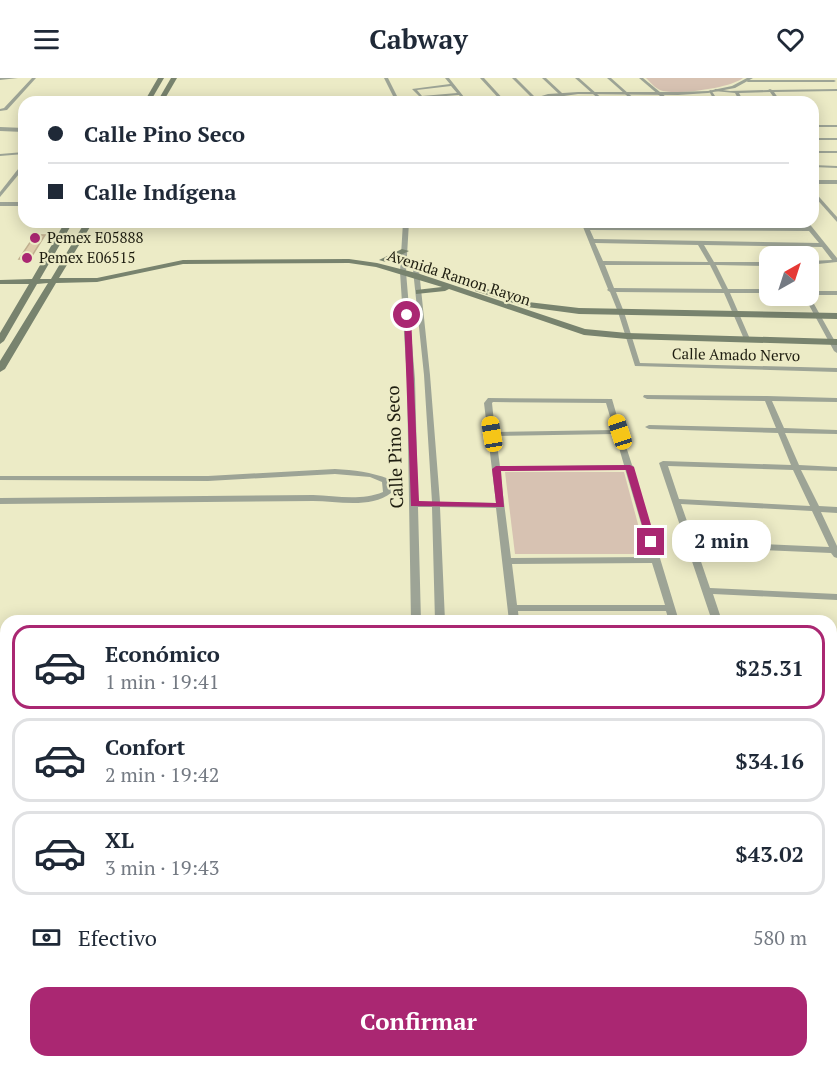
<!DOCTYPE html>
<html lang="es">
<head>
<meta charset="utf-8">
<style>
  body { margin:0; font-family:"PT Serif",serif; background:#f2f2f3; color:#1f2937; height:100vh; display:flex; flex-direction:column; font-size:22px; white-space:nowrap }
  * { box-sizing:border-box; margin:0 }
  p { font-size:20px; color:#747a83 }
  .icon { flex:none; width:33px; height:33px; fill:none; stroke:currentColor; stroke-width:2; stroke-linecap:round; stroke-linejoin:round }
  .map { position:relative; flex:1; overflow:hidden }
  .details { position:absolute; left:0px; top:537px; width:837px; height:453px; display:flex; flex-direction:column; background:#fff; border-radius:18px 18px 0 0; box-shadow:0 3px 15px #0003 }
  .details>* { flex:none }
  .top-card { position:absolute; left:18px; top:18px; width:801px; height:132px; border-radius:18px; box-shadow:0 3px 15px #0003; display:grid; align-content:center; height:132px; padding:0 30px; background:#fff }
  .needle { width:39px; rotate:39deg }
  .controls { position:absolute; left:759px; top:168px; display:grid; gap:12px }
  .controls a { display:grid; place-items:center; width:60px; height:60px; border-radius:12px; background:#fff; box-shadow:0 3px 15px #0003; font-size:30px }
  .end { position:absolute; width:27px; height:27px; margin:-14px; border:8px solid #aa2772; background:#fff; box-shadow:0 0 0 3px #fff }
  .from { border-radius:50% }
  .bubble { position:absolute; height:42px; border-radius:18px; background:#fff; box-shadow:0 3px 15px #0003; font-size:20px; font-weight:800; line-height:42px; text-align:center }
  .car { position:absolute; width:18px; height:36px; margin:-18px -9px; border-radius:8px; box-shadow:0 0 4px 2px #0007; background:linear-gradient(#f5c518 24%,#345 0 40%,#f5c518 0 76%,#345 0 86%,#f5c518 0) }
  .top-card b { display:flex; align-items:center; gap:21px; height:57px; font-size:22px }
  .top-card b+b { border-top:2px solid #e0e1e3 }
  .top-card i { width:15px; height:15px; background:#1f2937 }
  ul { padding:10px 0 0; list-style:none }
  li { display:flex; align-items:center; gap:18px; height:84px; margin:0 12px 9px; padding:0 18px; border:3px solid #e0e1e3; border-radius:18px }
  li div { flex:1 }
  li b { display:block; font-size:22px }
  li em { font-style:normal; font-weight:800 }
  li.current { border-color:#aa2772 }
  li>.icon { width:54px; height:54px; stroke-width:1.5 }
  .pay { display:flex; align-items:center; gap:15px; height:66px; padding:0 30px; font-size:22px }
  .pay p { margin-inline-start:auto }
  .cta { display:flex; gap:12px; margin-top:auto; padding:12px 30px }
  .cta a { flex:1; height:69px; border-radius:18px; background:#aa2772; color:#fff; font-size:24px; font-weight:800; line-height:69px; text-align:center }
  header { display:flex; justify-content:space-between; align-items:center; height:78px; padding:0 30px; background:#fff; font-size:27px; font-weight:800 }
  .map>svg:first-child { display:block }
</style>
</head>
<body>
<header><svg class="icon" aria-label="menu" viewBox="0 0 24 24"><path d="M4 6h16M4 12h16M4 18h16"/></svg>Cabway<svg class="icon" aria-label="heart" viewBox="0 0 24 24"><path d="M12 20l-8-8c-3-5 5-10 8-4 3-6 11-1 8 4z"/></svg></header>
<div class="map">
<svg width="837" height="990" viewBox="0 0 837 990">
  <rect width="100%" height="100%" fill="#ecebc6"/>
  <!-- green -->
  <g fill="#d7c2b2">
    <path d="M646,0h97c-12,10 -69,18 -83,12 -5,-2 -10,-8 -14,-12z"/>
    <polygon points="505,394 624,394 646,476 515,476"/>
  </g>
  <!-- building -->
  <polygon fill="#dca" stroke="#c0af8f" stroke-width="1.5" points="35,157 45,157 30,181 19,181"/>
  <g fill="none" stroke-linecap="round" stroke-linejoin="round">
    <!-- minor -->
    <g fill="#9da496" fill-rule="evenodd">
      <polygon points="0,0 18,0 0,2"/>
      <polygon points="32,0 36,0 7,32 0,33 0,31 4,30"/>
      <polygon points="384,0 388,0 400,24 396,24"/>
      <path d="M445,0h4l19,24h-4l-5,-7 -38,3 -9,-9 38,-5zM451,8l6,7 -35,3 -5,-6z"/>
      <polygon points="480,0 484,0 506,24 502,24"/>
      <polygon points="512,0 516,0 535,19 535,21 533,21"/>
      <polygon points="542,0 546,0 562,15 562,17 560,17"/>
      <polygon points="575,0 579,0 606,24 602,24"/>
      <polygon points="607,0 611,0 638,24 634,24"/>
      <polygon points="639,0 643,0 672,24 667,24"/>
      <polygon points="748,2 834,2 836,3 834,4 747,4"/>
      <polygon points="715,11 730,13 768,12 770,11 772,12 837,11 837,13 774,14 781,24 777,24 770,14 739,15 744,24 740,24 735,15 714,13"/>
      <polygon points="711,12 719,24 715,24 709,13"/>
      <rect x="813" y="47" width="24" height="2"/>
      <rect x="813" y="60" width="24" height="2"/>
      <rect x="813" y="73" width="24" height="2"/>
      <polygon points="24,74 24,76 0,78 0,76"/>
      <polygon points="22,86 24,86 24,90 0,119 0,114"/>
      <polygon points="813,87 837,88 837,90 813,89"/>
      <rect x="813" y="102" width="24" height="4"/>
      <polygon points="813,112 837,139 837,144 813,117"/>
      <rect x="0" y="124" width="24" height="4"/>
      <path d="M403,144h6l-3,50 9,107 3,123h14l-8,-127 -11,-105 3,-2 3,2 11,105 10,127 56,1 -12,-100 4,-5 124,1 9,31 3,2 -2,2 10,31 2,2 -1,2 46,152h-10l-3,-10h-148l1,10h-10l-13,-113 -56,-1 5,114h-10l-3,-114h-14l3,114h-10l-4,-242 -7,-107zM493,324l113,1 8,27 -119,2 -3,-29zM615,356l9,31 -124,2 -4,-31zM625,391l26,88 -140,1 -11,-87zM652,485l13,42h-148l-5,-41z"/>
      <path d="M581,144h6l2,4 217,1 -4,-5h6l29,36v4l-29,3v-4l24,-1 -10,-13 -118,-2 10,17h56v4l-54,-1 12,24h42v4h-40l20,46 -1,1h-4l-1,-1 -20,-46 -108,-1 8,20 16,51 197,5v4l-202,-6 -17,-54 -8,-20 -3,-2 1,-1zM590,152l219,1 10,12 -225,-4zM595,165l103,2 10,17 -105,-1zM605,187h105l12,24 -108,-1z"/>
      <polygon points="808,213 837,213 837,217 809,217 837,267 837,275 834,273 804,218 808,218"/>
      <path d="M644,317l123,1 70,2v4l-65,-1 12,27 53,2v4l-52,-1 14,32 38,2v4l-36,-1 18,36 18,1v6l-16,-1 16,34v12l-3,-1 -3,-4 -135,-6 14,41 127,6v6l-124,-6 9,27h-10l-53,-158 4,-2 128,4 -13,-32 -129,-4 -4,-2 4,-2 127,3 -11,-27 -118,-2 -4,-2zM668,388l125,4 17,36 -131,-7zM681,426l131,7 17,36 -135,-6z"/>
      <path d="M335,391c19,1 36,3 54,10l2,14c-21,16 -54,8 -78,8l-313,3v-6l313,-3c23,1 48,6 70,-3l-1,-10 -12,-5 -35,-3 -127,7 -208,-1v-4h208z"/>
      <rect x="831" y="567" width="6" height="8"/>
      <rect x="831" y="626" width="6" height="8"/>
      <rect x="831" y="648" width="6" height="8"/>
      <rect x="0" y="651" width="6" height="8"/>
      <rect x="831" y="718" width="6" height="10"/>
      <rect x="831" y="792" width="6" height="10"/>
      <polygon points="831,842 835,844 837,847 837,873 832,871 831,868"/>
      <rect x="413" y="984" width="14" height="6"/>
      <polygon points="448,984 462,984 463,990 449,990"/>
      <rect x="559" y="984" width="14" height="6"/>
      <polygon points="671,984 685,984 686,990 672,990"/>
      <polygon points="793,984 807,984 809,990 795,990"/>
    </g>
    <!-- tertiary -->
    <g fill="#9da496" fill-rule="evenodd">
      <polygon points="747,0 753,0 735,10 708,15 678,17 578,16 522,24 548,16 578,14 678,14 708,13 732,8"/>
      <polygon points="0,49 24,50 24,54 0,53"/>
    </g>
    <!-- secondary -->
    <g fill="#78836e" fill-rule="evenodd">
      <polygon points="158,0 164,0 150,24 144,24"/>
      <polygon points="171,0 177,0 163,24 157,24"/>
      <polygon points="65,144 73,144 40,201 51,201 85,144 93,144 59,200 97,200 183,182 349,181 377,185 420,196 585,251 627,255 837,261 837,267 627,261 584,257 449,211 445,213 416,216 416,212 442,209 376,189 349,185 183,186 97,204 56,205 5,291 0,294 0,283 48,205 37,206 4,263 0,266 0,255 29,206 0,206 0,202 32,201"/>
      <polygon points="402,171 409,173 386,184 379,182"/>
      <polygon points="475,209 481,209 528,224 579,230 837,235 837,241 579,236 527,229 475,213"/>
    </g>
  </g>
  <!-- route -->
  <polygon fill="#aa2772" points="407,235 411,237 419,423 496,425 492,391 496,388 630,387 634,389 656,464 655,466 647,464 626,392 501,393 504,429 411,428 404,237"/>
  <!-- markers -->
  <g fill="#aa2772" stroke="#ecebc6" stroke-width="2">
    <circle cx="35" cy="160" r="6"/>
    <circle cx="27" cy="180" r="6"/>
  </g>
  <g text-anchor="middle" stroke-width="4.5" stroke-linejoin="round" paint-order="stroke">
    <!-- far-poi labels -->
    <g font-size="15" fill="#1e1d10" stroke="#ecebc6" text-anchor="start">
      <text x="47" y="165">Pemex E05888</text>
      <text x="39" y="185">Pemex E06515</text>
    </g>
    <!-- far-street labels -->
    <g font-size="15" fill="#1e1d10" stroke="#ecebc6">
      <text transform="translate(459 200) rotate(18)" y="5">Avenida Ramon Rayon</text>
      <text transform="translate(736 277) rotate(1)" y="5">Calle Amado Nervo</text>
    </g>
    <!-- street labels -->
    <g font-size="18" fill="#1e1d10" stroke="#ecebc6">
      <text transform="translate(395 369) rotate(-92)" y="6">Calle Pino Seco</text>
    </g>
  </g>
</svg>
<div class="controls">
<a><svg class="needle" viewBox="-14 -14 28 28"><path d="M0-13l5 13h-10z" fill="#e53935"/><path d="M0 13l5-13h-10z" fill="#747a83"/></svg></a>
</div>
<i class="end from" style="left:407px;top:237px"></i>
<i class="end" style="left:651px;top:464px"></i>
<div class="bubble" style="left:672px;top:442px;width:99px">2 min</div>
<i class="car" style="left:620px;top:354px;rotate:342deg"></i>
<i class="car" style="left:492px;top:356px;rotate:351deg"></i>
<div class="top-card">
<b><i class="from"></i>Calle Pino Seco</b>
<b><i></i>Calle Indígena</b>
</div>
<section class="details">
<ul>
<li class="current"><svg class="icon" aria-label="car" viewBox="0 0 24 24"><path d="M5 17H2v-5l4-1 3-4h7l3 4 3 1v5h-3M9 17h6M6 11h13"/><circle cx="7" cy="17" r="2"/><circle cx="17" cy="17" r="2"/></svg><div><b>Económico</b><p>1 min · 19:41</p></div><em>$25.31</em></li>
<li><svg class="icon" aria-label="car" viewBox="0 0 24 24"><path d="M5 17H2v-5l4-1 3-4h7l3 4 3 1v5h-3M9 17h6M6 11h13"/><circle cx="7" cy="17" r="2"/><circle cx="17" cy="17" r="2"/></svg><div><b>Confort</b><p>2 min · 19:42</p></div><em>$34.16</em></li>
<li><svg class="icon" aria-label="car" viewBox="0 0 24 24"><path d="M5 17H2v-5l4-1 3-4h7l3 4 3 1v5h-3M9 17h6M6 11h13"/><circle cx="7" cy="17" r="2"/><circle cx="17" cy="17" r="2"/></svg><div><b>XL</b><p>3 min · 19:43</p></div><em>$43.02</em></li>
</ul>
<div class="pay"><svg class="icon" aria-label="cash" viewBox="0 0 24 24"><path d="M3 7h18v10H3z"/><circle cx="12" cy="12" r="2"/></svg>Efectivo<p>580 m</p></div>
<div class="cta"><a>Confirmar</a></div>
</section>
</div>
</body>
</html>
